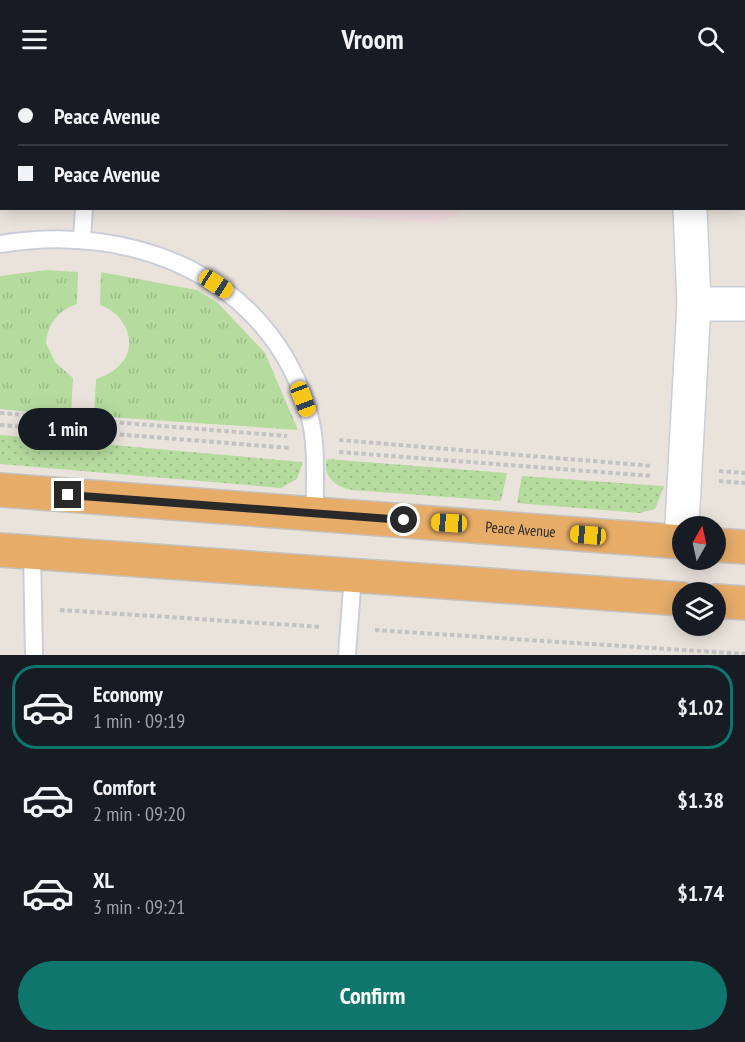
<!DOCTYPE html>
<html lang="en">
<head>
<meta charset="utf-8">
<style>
  body { margin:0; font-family:"PT Sans Narrow",sans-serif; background:#242831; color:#f1f3f6; height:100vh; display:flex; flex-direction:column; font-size:22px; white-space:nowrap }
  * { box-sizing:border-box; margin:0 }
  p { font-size:20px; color:#9ea1a6 }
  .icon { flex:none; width:33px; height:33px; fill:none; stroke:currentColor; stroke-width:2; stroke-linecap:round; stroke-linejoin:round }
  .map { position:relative; height:577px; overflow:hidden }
  .panel { display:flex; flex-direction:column; background:#171b24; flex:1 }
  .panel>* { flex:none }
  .hud { position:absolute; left:0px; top:0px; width:746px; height:132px; box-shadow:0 3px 15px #0003; display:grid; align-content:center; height:132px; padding:0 18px; background:#171b24 }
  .needle { width:39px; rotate:9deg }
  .tools { position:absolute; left:672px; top:438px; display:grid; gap:12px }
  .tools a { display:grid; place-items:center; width:54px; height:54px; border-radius:50%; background:#171b24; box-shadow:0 3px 15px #0003; font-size:30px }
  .end { position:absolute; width:27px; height:27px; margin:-14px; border:8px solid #292929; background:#fff; box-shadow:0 0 0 3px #fff }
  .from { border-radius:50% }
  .bubble { position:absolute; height:42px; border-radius:21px; background:#171b24; box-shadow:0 3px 15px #0003; font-size:20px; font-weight:800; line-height:42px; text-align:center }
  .car { position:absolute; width:18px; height:36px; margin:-18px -9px; border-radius:8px; box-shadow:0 0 4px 2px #0007; background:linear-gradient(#f5c518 24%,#345 0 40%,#f5c518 0 76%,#345 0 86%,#f5c518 0) }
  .hud b { display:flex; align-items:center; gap:21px; height:57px; font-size:22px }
  .hud b+b { border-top:2px solid #363941 }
  .hud i { width:15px; height:15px; background:#f1f3f6 }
  ul { padding:10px 0 0; list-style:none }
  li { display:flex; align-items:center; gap:18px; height:84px; margin:0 12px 9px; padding:0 6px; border:3px solid transparent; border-radius:24px }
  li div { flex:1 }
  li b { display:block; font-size:22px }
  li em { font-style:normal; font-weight:800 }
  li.active { border-color:#0f766e }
  li>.icon { width:54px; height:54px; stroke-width:1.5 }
  .button { display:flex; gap:12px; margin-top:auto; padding:12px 18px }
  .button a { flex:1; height:69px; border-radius:36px; background:#0f766e; color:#fff; font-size:24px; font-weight:800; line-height:69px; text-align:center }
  header { display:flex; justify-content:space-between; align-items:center; height:78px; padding:0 18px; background:#171b24; font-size:27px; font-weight:800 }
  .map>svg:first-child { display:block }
</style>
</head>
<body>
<header><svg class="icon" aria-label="menu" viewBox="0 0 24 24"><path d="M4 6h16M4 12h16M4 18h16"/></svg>Vroom<svg class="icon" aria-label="search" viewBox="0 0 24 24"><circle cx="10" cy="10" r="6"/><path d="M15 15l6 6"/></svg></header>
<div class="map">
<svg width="745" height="577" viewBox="0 0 745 577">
  <defs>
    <pattern id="grass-dots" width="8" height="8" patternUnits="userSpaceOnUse" patternTransform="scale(1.5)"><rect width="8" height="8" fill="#b6db9f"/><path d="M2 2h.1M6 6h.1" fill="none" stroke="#9cbc89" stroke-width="1.8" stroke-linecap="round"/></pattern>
    <pattern id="park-tufts" width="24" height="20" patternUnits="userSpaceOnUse" patternTransform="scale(1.5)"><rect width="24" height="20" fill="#b6db9f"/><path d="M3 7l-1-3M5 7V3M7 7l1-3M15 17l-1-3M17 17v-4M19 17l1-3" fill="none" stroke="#9cbc89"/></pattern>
  </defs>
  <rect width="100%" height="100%" fill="#eae3dc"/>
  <!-- medical -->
  <g fill="#f0dbdd">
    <polygon points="0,0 559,0 2,2 1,110"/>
    <polygon points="246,131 465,130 465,131 441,146"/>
  </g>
  <!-- grass -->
  <g fill="url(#grass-dots)">
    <polygon points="0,357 303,384 297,401 281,410 0,386"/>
    <path d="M327,381l180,14 -6,28 -148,-11c-16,-2 -31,-13 -26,-31z"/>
    <polygon points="522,398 664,408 655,431 640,435 517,425"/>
  </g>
  <!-- park -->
  <g fill="url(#park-tufts)">
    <path d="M46,192l32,2 -1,32c-18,6 -29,19 -31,39l9,19 18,16 -2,38 -71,-7v-133z"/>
    <path d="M101,194l96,18 21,13 47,50 33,77 -204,-14 2,-37c10,-4 20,-8 27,-18 16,-21 -1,-49 -23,-56z"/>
  </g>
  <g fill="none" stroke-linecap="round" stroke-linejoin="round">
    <defs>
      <g id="service">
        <polyline points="493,2 493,0"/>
        <polyline points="0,62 2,62"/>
        <polyline points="744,74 745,74"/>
        <polyline points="82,161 84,130"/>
        <path d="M0,166c132,-22 270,32 309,170 9,32 5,68 6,101"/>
        <polyline points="32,474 34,577"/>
        <polyline points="347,577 353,497"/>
      </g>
      <g id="minor">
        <polyline points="689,2 689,0"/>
        <polyline points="690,130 694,226"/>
        <polyline points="681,464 694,226 745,226"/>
      </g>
      <g id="trunk">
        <path id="s1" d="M0,412l682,52"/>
        <polyline points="716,467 745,469"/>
        <polyline points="0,472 682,521"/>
        <polyline points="716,523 745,525"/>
      </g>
    </defs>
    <!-- service casing -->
    <use href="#service" stroke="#cbced9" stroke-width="20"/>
    <!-- minor casing -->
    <use href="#minor" stroke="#cbced9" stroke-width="36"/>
    <!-- trunk casing -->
    <use href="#trunk" stroke="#c3c3c3" stroke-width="36"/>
    <!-- path -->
    <g stroke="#c3c3c3" stroke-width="4" stroke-dasharray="4.5 3" stroke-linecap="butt">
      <polyline points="0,335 287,358"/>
      <polyline points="0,347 290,370"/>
      <polyline points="339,362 652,388"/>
      <polyline points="339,374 652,398"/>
      <polyline points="719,393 745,395"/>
      <polyline points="719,403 745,405"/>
      <polyline points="60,532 322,549"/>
      <polyline points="375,552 745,576"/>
    </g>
    <!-- service -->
    <use href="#service" stroke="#fff" stroke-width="16"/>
    <!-- minor -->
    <use href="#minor" stroke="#fff" stroke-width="33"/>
    <!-- trunk -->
    <use href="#trunk" stroke="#e6ac68" stroke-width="33"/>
  </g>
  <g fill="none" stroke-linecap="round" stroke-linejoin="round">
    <!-- route -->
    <polyline stroke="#292929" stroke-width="8" points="68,417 404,442"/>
  </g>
  <g text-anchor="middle" stroke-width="6" stroke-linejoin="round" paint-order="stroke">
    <!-- street labels -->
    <g font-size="15" fill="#292929" stroke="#fff">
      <text dy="5" stroke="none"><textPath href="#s1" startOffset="522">Peace Avenue</textPath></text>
    </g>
  </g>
</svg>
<div class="tools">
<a><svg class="needle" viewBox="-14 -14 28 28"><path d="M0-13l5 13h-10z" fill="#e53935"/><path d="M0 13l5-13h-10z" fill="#9ea1a6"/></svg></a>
<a><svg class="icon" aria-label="layers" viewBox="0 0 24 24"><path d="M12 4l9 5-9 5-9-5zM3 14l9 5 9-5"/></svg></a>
</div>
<i class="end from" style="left:404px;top:442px"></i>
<i class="end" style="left:68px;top:417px"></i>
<div class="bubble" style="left:18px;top:330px;width:99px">1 min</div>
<i class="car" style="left:216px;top:206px;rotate:123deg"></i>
<i class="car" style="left:303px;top:321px;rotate:159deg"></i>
<i class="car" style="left:449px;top:445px;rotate:273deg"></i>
<i class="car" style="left:588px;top:457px;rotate:275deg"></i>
<div class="hud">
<b><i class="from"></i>Peace Avenue</b>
<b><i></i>Peace Avenue</b>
</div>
</div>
<section class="panel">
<ul>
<li class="active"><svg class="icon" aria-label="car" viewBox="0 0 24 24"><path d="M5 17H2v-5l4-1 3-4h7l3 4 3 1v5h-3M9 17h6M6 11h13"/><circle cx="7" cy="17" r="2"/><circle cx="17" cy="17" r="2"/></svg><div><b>Economy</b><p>1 min · 09:19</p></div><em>$1.02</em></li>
<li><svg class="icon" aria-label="car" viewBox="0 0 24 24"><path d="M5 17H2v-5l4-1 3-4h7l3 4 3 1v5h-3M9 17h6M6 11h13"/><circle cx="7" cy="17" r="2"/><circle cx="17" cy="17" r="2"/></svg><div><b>Comfort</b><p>2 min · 09:20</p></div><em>$1.38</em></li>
<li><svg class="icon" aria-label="car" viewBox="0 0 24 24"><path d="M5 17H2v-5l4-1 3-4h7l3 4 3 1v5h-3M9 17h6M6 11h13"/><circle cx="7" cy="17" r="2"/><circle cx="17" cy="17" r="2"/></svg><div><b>XL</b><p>3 min · 09:21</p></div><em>$1.74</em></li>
</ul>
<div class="button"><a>Confirm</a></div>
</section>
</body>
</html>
